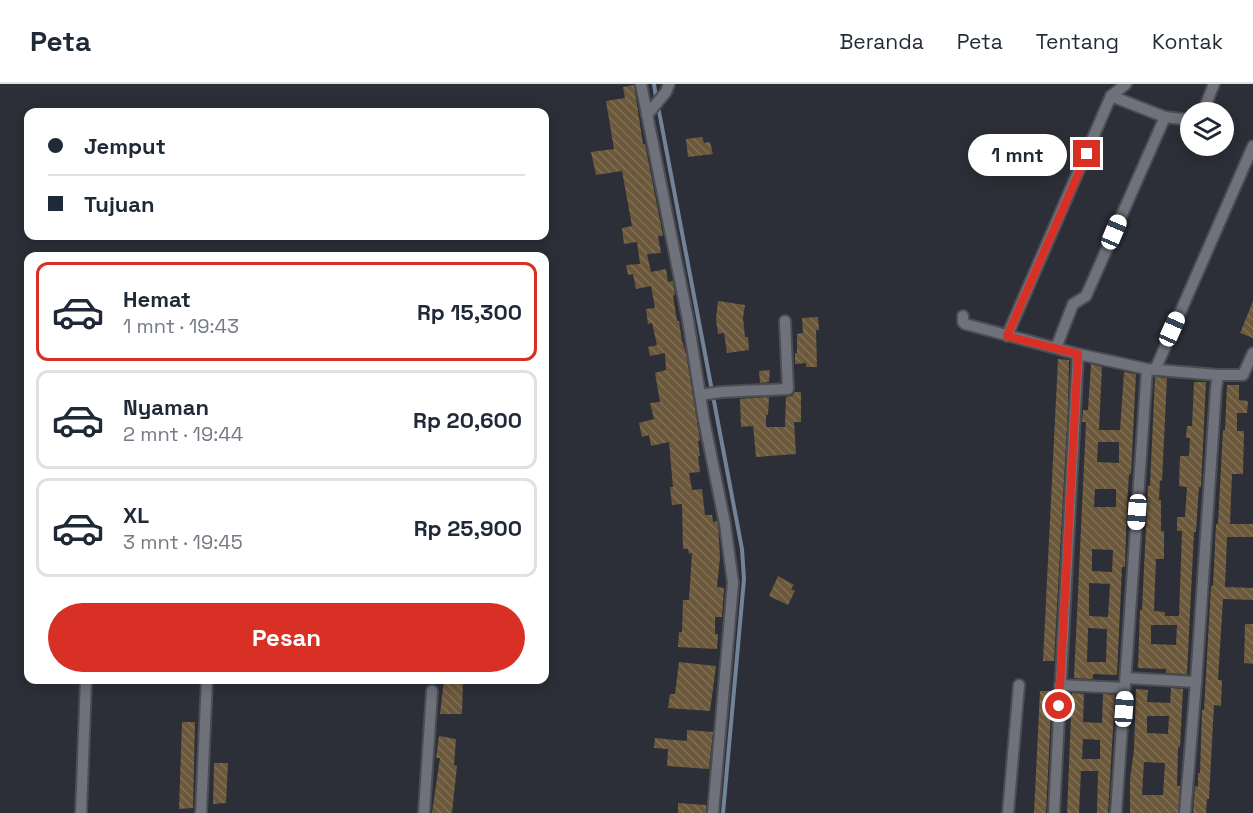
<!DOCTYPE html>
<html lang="id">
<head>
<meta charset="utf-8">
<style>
  body { margin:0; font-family:"Space Grotesk",sans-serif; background:#f2f2f3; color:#1f2937; height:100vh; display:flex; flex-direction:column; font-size:22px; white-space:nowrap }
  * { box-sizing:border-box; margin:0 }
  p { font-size:20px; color:#747a83 }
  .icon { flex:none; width:33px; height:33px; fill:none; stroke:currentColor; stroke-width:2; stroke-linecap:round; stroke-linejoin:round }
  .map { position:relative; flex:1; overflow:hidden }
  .sheet { position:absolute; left:24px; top:168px; width:525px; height:432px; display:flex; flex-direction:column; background:#fff; border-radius:12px; box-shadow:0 3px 15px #0003 }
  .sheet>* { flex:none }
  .banner { position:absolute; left:24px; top:24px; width:525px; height:132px; border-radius:12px; box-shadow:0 3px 15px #0003; display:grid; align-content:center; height:132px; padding:0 24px; background:#fff }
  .fabs { position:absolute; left:1180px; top:18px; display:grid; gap:12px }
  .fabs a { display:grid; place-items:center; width:54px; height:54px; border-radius:50%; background:#fff; box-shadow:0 3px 15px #0003; font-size:30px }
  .end { position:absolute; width:27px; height:27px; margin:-14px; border:8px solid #d93025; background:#fff; box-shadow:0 0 0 3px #fff }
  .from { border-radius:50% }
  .bubble { position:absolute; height:42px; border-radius:21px; background:#fff; box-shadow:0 3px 15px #0003; font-size:20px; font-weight:700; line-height:42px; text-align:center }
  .car { position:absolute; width:18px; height:36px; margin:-18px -9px; border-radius:8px; box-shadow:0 0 4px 2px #0007; background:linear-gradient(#fff 24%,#345 0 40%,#fff 0 76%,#345 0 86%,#fff 0) }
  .banner b { display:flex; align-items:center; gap:21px; height:57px; font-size:22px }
  .banner b+b { border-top:2px solid #e0e1e3 }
  .banner i { width:15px; height:15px; background:#1f2937 }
  ul { padding:10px 0 0; list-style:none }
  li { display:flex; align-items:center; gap:18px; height:99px; margin:0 12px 9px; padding:0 12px; border:3px solid #e0e1e3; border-radius:12px }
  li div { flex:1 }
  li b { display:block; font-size:22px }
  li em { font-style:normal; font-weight:700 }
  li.on { border-color:#d93025 }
  li>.icon { width:54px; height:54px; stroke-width:1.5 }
  .action { display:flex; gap:12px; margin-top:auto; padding:12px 24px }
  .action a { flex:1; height:69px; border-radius:36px; background:#d93025; color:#fff; font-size:24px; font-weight:700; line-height:69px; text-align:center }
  header { display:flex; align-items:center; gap:36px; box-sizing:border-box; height:84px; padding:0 30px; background:#fff; border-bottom:2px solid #e0e1e3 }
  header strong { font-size:28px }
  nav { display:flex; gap:33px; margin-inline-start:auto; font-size:21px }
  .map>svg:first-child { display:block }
</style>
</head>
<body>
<header>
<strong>Peta</strong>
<nav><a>Beranda</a><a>Peta</a><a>Tentang</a><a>Kontak</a></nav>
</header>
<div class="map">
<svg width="1253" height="729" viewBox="0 0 1253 729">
  <defs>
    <pattern id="building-back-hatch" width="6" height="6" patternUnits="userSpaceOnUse" patternTransform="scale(1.5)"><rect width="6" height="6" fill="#6c583b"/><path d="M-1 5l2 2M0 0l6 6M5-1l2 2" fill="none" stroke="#806f57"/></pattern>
  </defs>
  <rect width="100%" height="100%" fill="#2c2f37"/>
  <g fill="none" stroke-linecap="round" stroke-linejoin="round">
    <!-- stream -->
    <g stroke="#718497" stroke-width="4">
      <polyline points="654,0 656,14"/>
      <polyline points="658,22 742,465 744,495 723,729"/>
    </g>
  </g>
  <!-- building -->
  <g fill="url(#building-back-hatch)" fill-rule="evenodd">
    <polygon points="634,1 643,60 645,60 663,152 658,152 661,169 647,170 651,188 666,185 668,198 673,197 675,211 673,212 677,237 679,237 682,257 686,269 700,356 698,357 700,372 698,372 700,388 689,389 692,406 702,405 705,431 712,431 713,438 717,437 718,441 720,473 717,503 724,504 722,533 715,533 715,550 718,550 717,565 678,563 679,548 682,548 683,516 689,516 692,469 689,470 688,465 683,465 682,420 672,421 670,403 673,403 669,358 651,362 649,351 642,353 639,339 654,335 650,319 660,318 655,289 666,286 665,269 650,272 648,263 657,261 652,239 648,240 646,225 655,224 651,202 636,205 633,190 628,191 626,181 640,180 637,158 624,160 622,144 632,142 622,87 596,91 591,68 614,65 606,17 625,14 623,3"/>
    <polygon points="702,53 704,59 710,58 713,70 688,73 686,55"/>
    <polygon points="718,217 745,221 743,234 745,253 748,253 749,266 727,269 724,249 718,250 716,235"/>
    <polygon points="1253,217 1253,254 1240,249"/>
    <polygon points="818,233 819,246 816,246 817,283 806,283 806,279 795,280 795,269 797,269 797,250 803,249 802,234"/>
    <polygon points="1058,275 1069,276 1068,323 1054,577 1043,577"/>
    <path d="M1091,280l11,3 -3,63h21l4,-58 12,2 -5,100h-2l-2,31 -2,62h-3l-5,108 -24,-1v5l-19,-1 12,-256h-4l1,-12h5zM1098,358h21v21l-22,-1zM1095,405h21v18h-22zM1092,465l21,1 -1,22 -20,-1zM1089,499l21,1 -2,33 -19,-1zM1088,544l19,1 -1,33h-19z"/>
    <polygon points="770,286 769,298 760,299 759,287"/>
    <path d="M1155,293l12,1 -5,103 -2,-1 -1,20h2v31h3v28h-8l-2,52 11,1v4h14l3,-85h-5v-14h8l2,-30 -8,-1 1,-30h9l1,-18h-4l1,-12h5l2,-44h12l-5,105h-2l-3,45h-2l-7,142 -21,-1v-4l-28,-1 2,-58h2l6,-124h2zM1151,541h26l-1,20 -25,-1z"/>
    <polygon points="1227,301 1239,301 1239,316 1248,317 1247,329 1237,329 1237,347 1244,347 1243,390 1232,390 1230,440 1253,440 1253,453 1227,453 1225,503 1253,504 1253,516 1223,515 1218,596 1222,596 1221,622 1214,621 1209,715 1207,715 1206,729 1193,729 1195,702 1198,703 1198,689 1200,689 1202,626 1204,626 1211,502 1213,502 1216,440 1218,440 1223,346 1225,346"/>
    <polygon points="795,308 801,308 801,338 794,338 796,370 756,373 753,342 741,343 740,315 769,313 768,331 766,331 766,343 785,343 786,313 792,312"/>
    <polygon points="778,492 794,501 791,505 795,507 788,521 769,512"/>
    <polygon points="1245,540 1253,540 1253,580 1244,579"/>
    <polygon points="679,578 716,582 710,627 668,624 670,610 675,610"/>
    <polygon points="444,596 463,596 462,630 440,630"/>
    <path d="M1171,604l12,1 -3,58h-2l-1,39h3l-2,27h-48v-34l4,-29 2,-61 12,1 -1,12 23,1zM1147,632h22l-1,18 -21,-1zM1144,678l21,1 -2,32h-21z"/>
    <polygon points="1040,607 1052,607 1046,729 1034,729"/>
    <path d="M1072,609l12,1 -1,28 19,1 1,-29 12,1 -7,118h-11l1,-42h-17l-2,42h-12zM1083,655l17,1v19h-18z"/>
    <polygon points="182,638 195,638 193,724 179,725"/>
    <polygon points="687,646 713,648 709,685 667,682 668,665 654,664 655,654 687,657"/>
    <polygon points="439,652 456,655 454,681 457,682 452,729 432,729 440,674 436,674"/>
    <polygon points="214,679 228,679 226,719 213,720"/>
    <polygon points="678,719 706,721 706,729 678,729"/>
  </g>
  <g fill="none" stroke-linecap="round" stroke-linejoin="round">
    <defs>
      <g id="minor">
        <polyline points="641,0 688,236 704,336 725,440 733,499 713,729"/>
        <polyline points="1203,28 1214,0"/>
        <polyline points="647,31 666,8 669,0"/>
        <polyline points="1165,33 1191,36"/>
        <polyline points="963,232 963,238 965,240 1078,270"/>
        <polyline points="1007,252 1111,12 1126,0"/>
        <polyline points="1056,264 1073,220 1086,212 1165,33 1111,12"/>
        <polyline points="1155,286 1253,62"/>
        <polyline points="700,311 721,308 788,305 785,237"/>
        <polyline points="1126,594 1196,598"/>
        <polyline points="1060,601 1125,604"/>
        <polyline points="81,729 86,596"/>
        <polyline points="201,729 207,596"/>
        <polyline points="424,729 432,607"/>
        <polyline points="1008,729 1019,601"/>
        <polyline points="1054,729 1078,270 1147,285 1218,291"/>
        <polyline points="1116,729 1147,285"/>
        <polyline points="1185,729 1196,598 1216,305 1218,291 1243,291 1253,269"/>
      </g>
    </defs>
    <!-- minor casing -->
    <use href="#minor" stroke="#4b4d53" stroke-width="14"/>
    <!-- minor -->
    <use href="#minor" stroke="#6f727b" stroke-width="10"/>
  </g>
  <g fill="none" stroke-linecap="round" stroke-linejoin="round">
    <!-- route -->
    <polyline stroke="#d93025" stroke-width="8" points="1059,622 1078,270 1007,252 1087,70"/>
  </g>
</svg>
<div class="fabs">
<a><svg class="icon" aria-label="layers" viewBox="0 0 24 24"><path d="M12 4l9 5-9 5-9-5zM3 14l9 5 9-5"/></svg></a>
</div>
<i class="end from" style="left:1059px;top:622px"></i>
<i class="end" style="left:1087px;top:70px"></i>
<div class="bubble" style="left:968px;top:50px;width:99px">1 mnt</div>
<i class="car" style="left:1114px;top:148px;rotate:23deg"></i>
<i class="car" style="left:1172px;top:245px;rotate:24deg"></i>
<i class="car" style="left:1137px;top:428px;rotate:184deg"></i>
<i class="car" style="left:1124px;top:625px;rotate:4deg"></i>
<div class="banner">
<b><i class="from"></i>Jemput</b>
<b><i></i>Tujuan</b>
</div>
<section class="sheet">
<ul>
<li class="on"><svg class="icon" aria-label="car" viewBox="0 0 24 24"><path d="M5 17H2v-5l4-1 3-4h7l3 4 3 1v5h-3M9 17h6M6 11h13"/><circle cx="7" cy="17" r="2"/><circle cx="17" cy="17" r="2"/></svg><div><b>Hemat</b><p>1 mnt · 19:43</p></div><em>Rp 15,300</em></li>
<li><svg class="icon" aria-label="car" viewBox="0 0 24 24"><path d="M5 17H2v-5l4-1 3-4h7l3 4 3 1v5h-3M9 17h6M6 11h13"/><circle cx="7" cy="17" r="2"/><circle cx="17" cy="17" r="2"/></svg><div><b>Nyaman</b><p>2 mnt · 19:44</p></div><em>Rp 20,600</em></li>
<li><svg class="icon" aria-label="car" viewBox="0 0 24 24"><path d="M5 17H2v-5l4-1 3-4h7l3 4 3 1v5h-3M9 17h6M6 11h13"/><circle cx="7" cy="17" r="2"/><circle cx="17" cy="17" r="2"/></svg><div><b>XL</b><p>3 mnt · 19:45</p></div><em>Rp 25,900</em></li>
</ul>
<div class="action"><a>Pesan</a></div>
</section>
</div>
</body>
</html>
